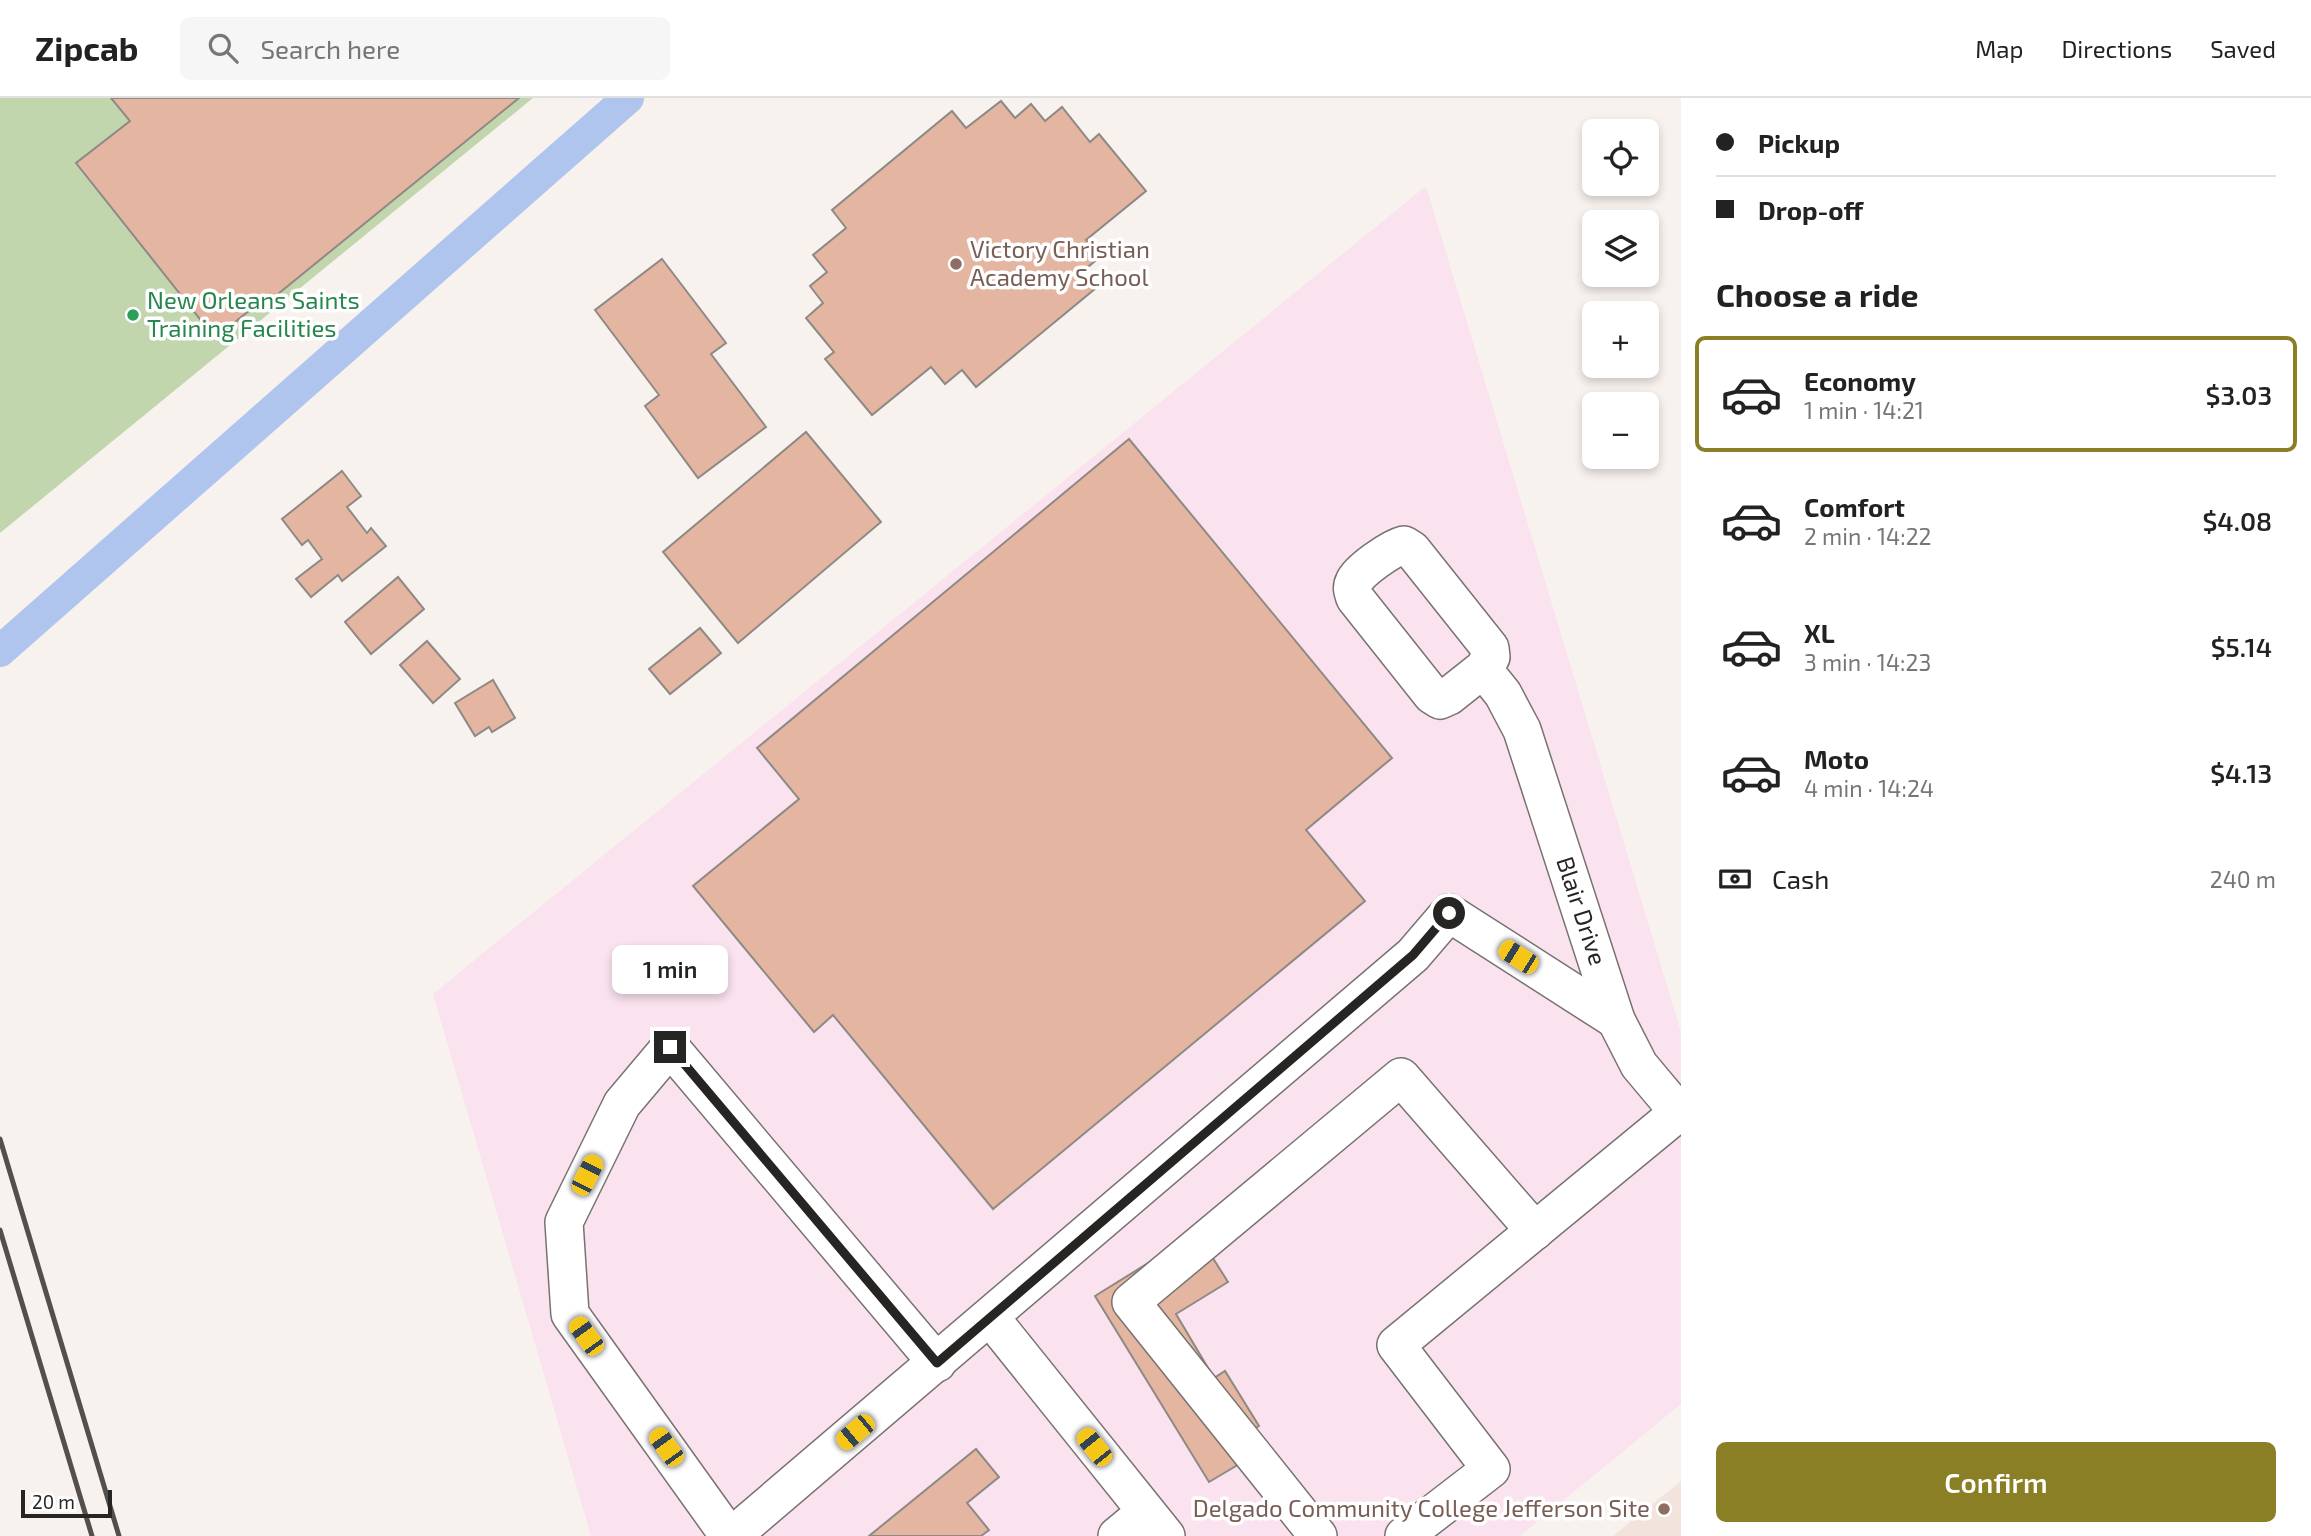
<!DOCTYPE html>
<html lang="en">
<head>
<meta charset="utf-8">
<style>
  body { margin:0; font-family:"Exo 2",sans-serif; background:#f6f6f6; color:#222; height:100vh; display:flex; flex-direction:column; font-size:26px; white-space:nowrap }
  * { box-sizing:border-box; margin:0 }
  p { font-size:23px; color:#767676 }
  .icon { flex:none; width:38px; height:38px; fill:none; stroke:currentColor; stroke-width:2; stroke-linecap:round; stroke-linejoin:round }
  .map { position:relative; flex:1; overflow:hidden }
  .details { display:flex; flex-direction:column; background:#fff; width:630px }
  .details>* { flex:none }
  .guide { display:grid; align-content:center; height:154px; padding:0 35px; background:#fff }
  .controls { position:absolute; left:1582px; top:21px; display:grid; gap:14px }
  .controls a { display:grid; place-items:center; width:77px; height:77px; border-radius:10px; background:#fff; box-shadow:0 4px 10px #0003; font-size:35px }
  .scale { position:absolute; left:21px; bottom:18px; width:91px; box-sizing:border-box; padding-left:7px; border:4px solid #272524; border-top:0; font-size:19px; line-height:24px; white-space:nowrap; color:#272524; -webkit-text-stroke:5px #fff; paint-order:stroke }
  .end { position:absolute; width:32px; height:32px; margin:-16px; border:9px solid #272524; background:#fff; box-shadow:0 0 0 4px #fff }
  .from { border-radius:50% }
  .bubble { position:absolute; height:49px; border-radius:10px; background:#fff; box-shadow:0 4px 10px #0003; font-size:23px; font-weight:600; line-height:49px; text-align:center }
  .car { position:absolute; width:21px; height:42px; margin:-21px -10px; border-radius:9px; box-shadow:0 0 5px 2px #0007; background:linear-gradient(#f5c518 24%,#345 0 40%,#f5c518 0 76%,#345 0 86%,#f5c518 0) }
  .guide b { display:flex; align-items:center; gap:24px; height:66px; font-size:26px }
  .guide b+b { border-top:2px solid #e0e0e0 }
  .guide i { width:18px; height:18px; background:#222 }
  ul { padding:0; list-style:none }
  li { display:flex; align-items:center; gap:21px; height:116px; margin:0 14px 10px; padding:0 21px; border:4px solid transparent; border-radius:10px }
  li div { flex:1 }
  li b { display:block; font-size:26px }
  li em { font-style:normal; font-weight:600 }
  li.selected { border-color:#8b7f25 }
  li>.icon { width:63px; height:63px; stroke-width:1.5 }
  h2 { padding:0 35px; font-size:32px; line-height:84px }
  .pay { display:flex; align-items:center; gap:18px; height:77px; padding:0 35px; font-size:26px }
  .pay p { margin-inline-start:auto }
  .cta { display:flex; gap:14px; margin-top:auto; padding:14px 35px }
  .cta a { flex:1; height:80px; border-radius:10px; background:#8b7f25; color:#fff; font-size:28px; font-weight:600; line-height:80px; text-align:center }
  header { display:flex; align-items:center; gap:42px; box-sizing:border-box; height:98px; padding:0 35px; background:#fff; border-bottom:2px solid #e0e0e0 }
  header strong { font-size:33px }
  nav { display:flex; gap:38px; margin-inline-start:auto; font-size:24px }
  .search { width:490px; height:63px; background:#f6f6f6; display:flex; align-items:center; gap:18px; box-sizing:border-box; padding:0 24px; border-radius:10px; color:#767676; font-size:26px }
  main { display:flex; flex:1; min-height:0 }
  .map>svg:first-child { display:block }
</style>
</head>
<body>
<header>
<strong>Zipcab</strong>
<div class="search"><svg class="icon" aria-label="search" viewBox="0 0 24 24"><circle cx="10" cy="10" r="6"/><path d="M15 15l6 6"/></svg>Search here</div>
<nav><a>Map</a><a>Directions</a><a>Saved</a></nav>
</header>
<main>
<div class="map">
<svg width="1681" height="1438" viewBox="0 0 1681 1438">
  <rect width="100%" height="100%" fill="#f8f2ef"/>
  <!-- built -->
  <polygon fill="#f2e4dd" points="1681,1383 1681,1438 1613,1438"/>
  <!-- industrial -->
  <polygon fill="#fae2ee" points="1426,88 1681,934 1681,1306 1520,1438 591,1438 433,896"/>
  <!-- green -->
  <polygon fill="#c2d6ae" points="0,0 533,0 0,435"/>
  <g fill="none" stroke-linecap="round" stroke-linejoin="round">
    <!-- canal -->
    <polyline stroke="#b0c5ed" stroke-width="32" points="0,553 628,0"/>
  </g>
  <!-- building -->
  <g fill="#e4b6a1" stroke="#8f8986" stroke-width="2">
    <polygon points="111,0 519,0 273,200 270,196 215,240 76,65 130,23"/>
    <polygon points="1001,3 1015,20 1031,6 1045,23 1062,9 1090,44 1099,36 1146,93 1086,142 1100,159 1083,173 1096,190 976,289 962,272 945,286 931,269 872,317 825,261 834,254 806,220 823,205 810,188 827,174 813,157 846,130 832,112 952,13 966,30"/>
    <polygon points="662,161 726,245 711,256 766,329 698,380 645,308 659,297 595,212"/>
    <polygon points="806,334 881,424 738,545 663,454"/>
    <polygon points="1129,341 1392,660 1306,732 1365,803 993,1111 833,917 814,934 693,788 799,701 757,650"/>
    <polygon points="342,373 361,398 347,409 367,435 371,430 386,448 342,483 338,477 311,499 296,481 322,461 308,442 302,447 282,421"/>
    <polygon points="398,479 424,511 371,556 345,524"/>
    <polygon points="700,530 721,555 670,596 649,571"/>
    <polygon points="427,543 460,581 433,605 400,567"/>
    <polygon points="493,582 515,620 492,634 489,629 475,638 455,605"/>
    <polygon points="1203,1131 1211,1157 1228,1184 1176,1216 1214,1280 1225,1273 1259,1328 1229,1346 1241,1365 1209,1384 1095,1198"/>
    <polygon points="976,1351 999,1379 967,1405 989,1432 981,1438 869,1438"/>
  </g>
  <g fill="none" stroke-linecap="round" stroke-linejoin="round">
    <defs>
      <g id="minor">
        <path d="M1483,571l-34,27 -9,4 -8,-5 -77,-97c-2,-6 -4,-10 -1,-16 5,-12 38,-34 50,-37l8,5 78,98 1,9 -8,12 20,25 19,36 94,290 23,45 42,50"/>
        <polyline points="990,1219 1166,1438"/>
        <polyline points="729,1438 570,1216 564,1124 622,1006 670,949 937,1265"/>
        <polyline points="732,1438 1413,857 1449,815 1616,922"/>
        <polyline points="1117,1438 1146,1414"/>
        <polyline points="1318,1438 1131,1204 1401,979 1535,1133"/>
        <polyline points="1404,1438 1491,1371 1396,1247 1679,1014"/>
      </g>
    </defs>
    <!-- minor casing -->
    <use href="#minor" stroke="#787270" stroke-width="40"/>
    <!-- minor -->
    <use href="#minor" stroke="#fff" stroke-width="37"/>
    <!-- rail -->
    <g stroke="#524f4e" stroke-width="5">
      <polyline points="0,1041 119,1438"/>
      <polyline points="0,1132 92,1438"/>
    </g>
  </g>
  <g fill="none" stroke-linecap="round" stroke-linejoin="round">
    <!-- route -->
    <polyline stroke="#272524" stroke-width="9" points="670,949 937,1265 1413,857 1449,815"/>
  </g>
  <!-- markers -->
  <g fill="#8d6e63" stroke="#fff" stroke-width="2.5">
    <circle cx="956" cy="166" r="7"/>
    <circle cx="1664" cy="1411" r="7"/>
  </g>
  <circle fill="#2e9e5b" stroke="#fff" stroke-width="2.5" cx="133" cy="217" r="7"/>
  <g text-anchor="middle" stroke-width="7" stroke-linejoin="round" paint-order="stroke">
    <!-- education labels -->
    <g font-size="24" fill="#785e54" stroke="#fff" text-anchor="start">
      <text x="970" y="160">Victory Christian<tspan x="970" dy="28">Academy School</tspan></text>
      <text x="1650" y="1419" text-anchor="end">Delgado Community College Jefferson Site</text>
    </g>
    <!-- leisure labels -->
    <g font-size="24" fill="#27864d" stroke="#fff" text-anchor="start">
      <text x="147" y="211">New Orleans Saints<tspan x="147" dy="28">Training Facilities</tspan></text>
    </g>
    <!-- street labels -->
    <g font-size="24" fill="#272524" stroke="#fff">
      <text transform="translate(1581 813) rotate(72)" y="8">Blair Drive</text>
    </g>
  </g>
</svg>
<div class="controls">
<a><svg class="icon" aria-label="locate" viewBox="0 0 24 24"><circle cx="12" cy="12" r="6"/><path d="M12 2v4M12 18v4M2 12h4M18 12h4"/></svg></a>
<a><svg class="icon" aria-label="layers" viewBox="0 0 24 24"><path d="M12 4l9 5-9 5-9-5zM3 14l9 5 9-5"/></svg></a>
<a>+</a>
<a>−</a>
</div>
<div class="scale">20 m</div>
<i class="end from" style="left:1449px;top:815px"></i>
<i class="end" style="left:670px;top:949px"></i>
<div class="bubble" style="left:612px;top:847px;width:116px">1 min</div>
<i class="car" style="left:1518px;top:859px;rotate:302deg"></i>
<i class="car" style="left:587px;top:1077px;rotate:27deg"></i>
<i class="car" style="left:586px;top:1238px;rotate:324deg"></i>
<i class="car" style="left:855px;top:1334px;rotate:230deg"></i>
<i class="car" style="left:666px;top:1349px;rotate:324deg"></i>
<i class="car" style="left:1094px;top:1349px;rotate:321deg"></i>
</div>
<section class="details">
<div class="guide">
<b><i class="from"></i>Pickup</b>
<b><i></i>Drop-off</b>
</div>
<h2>Choose a ride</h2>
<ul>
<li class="selected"><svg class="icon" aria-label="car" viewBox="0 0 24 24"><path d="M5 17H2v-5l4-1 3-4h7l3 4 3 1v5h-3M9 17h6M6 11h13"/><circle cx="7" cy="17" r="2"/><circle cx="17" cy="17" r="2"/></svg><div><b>Economy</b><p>1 min · 14:21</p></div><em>$3.03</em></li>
<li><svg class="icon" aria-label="car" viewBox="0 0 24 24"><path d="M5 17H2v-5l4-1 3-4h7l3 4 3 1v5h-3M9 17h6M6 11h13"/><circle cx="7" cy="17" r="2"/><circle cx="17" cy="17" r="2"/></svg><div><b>Comfort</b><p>2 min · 14:22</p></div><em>$4.08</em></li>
<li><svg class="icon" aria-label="car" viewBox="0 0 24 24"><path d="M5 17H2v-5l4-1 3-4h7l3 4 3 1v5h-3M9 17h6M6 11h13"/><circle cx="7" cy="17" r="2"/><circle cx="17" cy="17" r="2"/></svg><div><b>XL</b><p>3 min · 14:23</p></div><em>$5.14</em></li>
<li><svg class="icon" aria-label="car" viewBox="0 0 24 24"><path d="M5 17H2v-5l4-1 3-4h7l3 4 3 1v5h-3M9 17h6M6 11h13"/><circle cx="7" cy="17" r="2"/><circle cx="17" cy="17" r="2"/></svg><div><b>Moto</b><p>4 min · 14:24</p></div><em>$4.13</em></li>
</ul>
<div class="pay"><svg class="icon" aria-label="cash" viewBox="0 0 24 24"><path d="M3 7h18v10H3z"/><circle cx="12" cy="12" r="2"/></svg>Cash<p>240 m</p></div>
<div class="cta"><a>Confirm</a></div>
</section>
</main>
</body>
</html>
